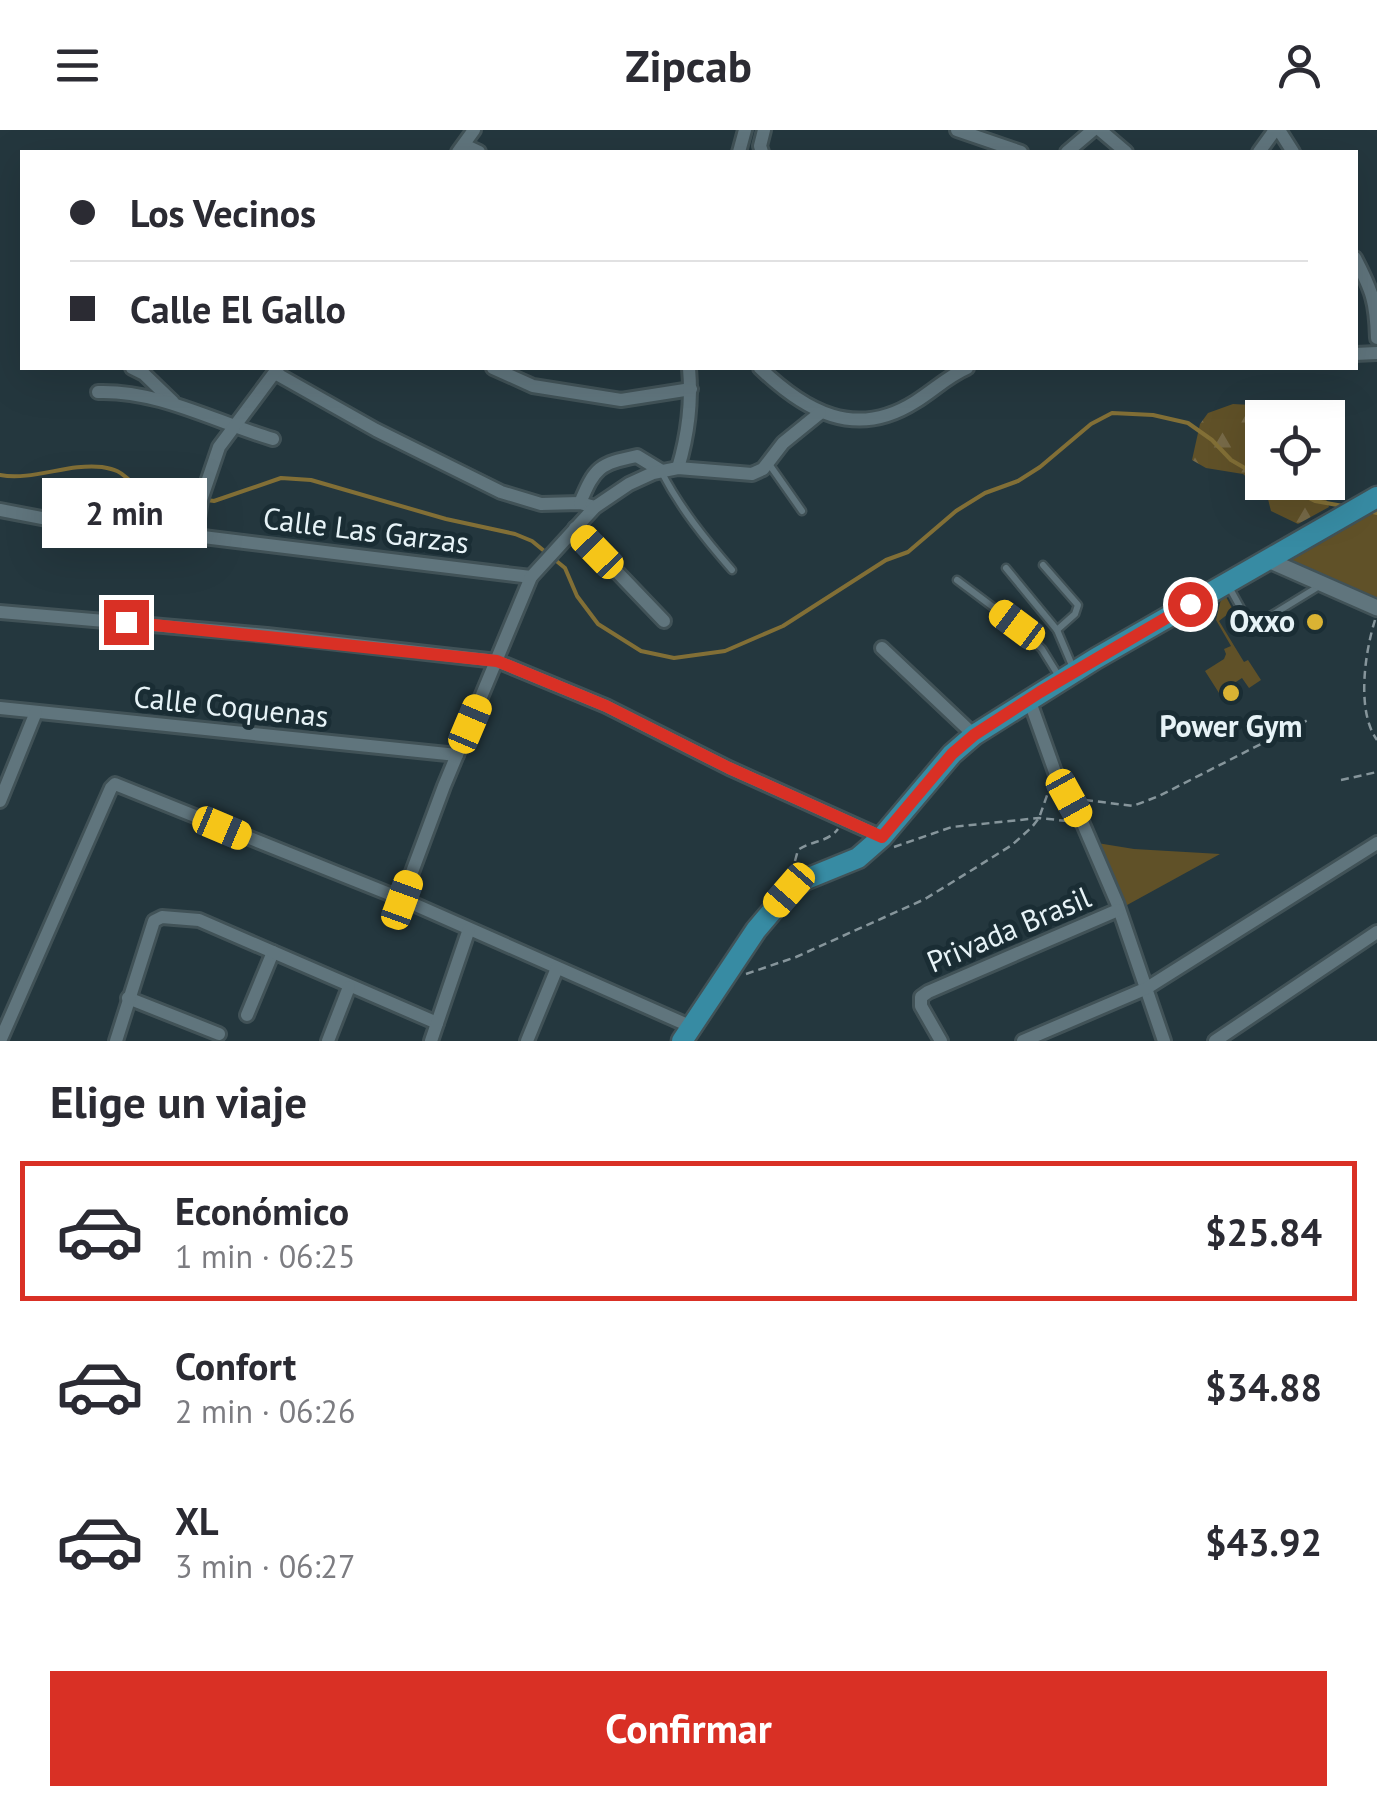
<!DOCTYPE html>
<html lang="es">
<head>
<meta charset="utf-8">
<style>
  body { margin:0; font-family:"PT Sans",sans-serif; background:#f7f7f7; color:#2b2b33; height:100vh; display:flex; flex-direction:column; font-size:38px; white-space:nowrap }
  * { box-sizing:border-box; margin:0 }
  p { font-size:32px; color:#7c7c81 }
  .icon { flex:none; width:55px; height:55px; fill:none; stroke:currentColor; stroke-width:2; stroke-linecap:round; stroke-linejoin:round }
  .map { position:relative; height:911px; overflow:hidden }
  .panel { display:flex; flex-direction:column; background:#fff; flex:1 }
  .panel>* { flex:none }
  .hud { position:absolute; left:20px; top:20px; width:1338px; height:220px; border-radius:0px; box-shadow:0 10px 40px #0002; display:grid; align-content:center; height:220px; padding:0 50px; background:#fff }
  .controls { position:absolute; left:1245px; top:270px; display:grid; gap:20px }
  .controls a { display:grid; place-items:center; width:100px; height:100px; border-radius:0px; background:#fff; box-shadow:0 10px 40px #0002; font-size:50px }
  .end { position:absolute; width:45px; height:45px; margin:-22px; border:12px solid #d93025; background:#fff; box-shadow:0 0 0 5px #fff }
  .from { border-radius:50% }
  .bubble { position:absolute; height:70px; border-radius:0px; background:#fff; box-shadow:0 10px 40px #0002; font-size:32px; font-weight:800; line-height:70px; text-align:center }
  .car { position:absolute; width:30px; height:60px; margin:-30px -15px; border-radius:12px; box-shadow:0 0 8px 2px #0007; background:linear-gradient(#f5c518 24%,#345 0 40%,#f5c518 0 76%,#345 0 86%,#f5c518 0) }
  .hud b { display:flex; align-items:center; gap:35px; height:95px; font-size:38px }
  .hud b+b { border-top:2px solid #e1e1e2 }
  .hud i { width:25px; height:25px; background:#2b2b33 }
  ul { padding:0; list-style:none }
  li { display:flex; align-items:center; gap:30px; height:140px; margin:0 20px 15px; padding:0 30px; border:5px solid transparent; border-radius:0px }
  li div { flex:1 }
  li b { display:block; font-size:38px }
  li em { font-style:normal; font-weight:800 }
  li.active { border-color:#d93025 }
  li>.icon { width:90px; height:90px; stroke-width:1.5 }
  h2 { padding:0 50px; font-size:45px; line-height:120px }
  .button { display:flex; gap:20px; margin-top:auto; padding:20px 50px }
  .button a { flex:1; height:115px; border-radius:0px; background:#d93025; color:#fff; font-size:40px; font-weight:800; line-height:115px; text-align:center }
  header { display:flex; justify-content:space-between; align-items:center; height:130px; padding:0 50px; background:#fff; font-size:45px; font-weight:800 }
  .map>svg:first-child { display:block }
</style>
</head>
<body>
<header><svg class="icon" aria-label="menu" viewBox="0 0 24 24"><path d="M4 6h16M4 12h16M4 18h16"/></svg>Zipcab<svg class="icon" aria-label="person" viewBox="0 0 24 24"><circle cx="12" cy="8" r="4"/><path d="M4 21q1-7 8-7t8 7"/></svg></header>
<div class="map">
<svg width="1377" height="911" viewBox="0 0 1377 911">
  <defs>
    <pattern id="forest-firs" width="22" height="20" patternUnits="userSpaceOnUse" patternTransform="scale(2.5)"><rect width="22" height="20" fill="#605128"/><path d="M5 1l3.5 6h-7zM16 11l3.5 6h-7z" fill="#776a48"/></pattern>
  </defs>
  <rect width="100%" height="100%" fill="#24373e"/>
  <!-- grass -->
  <g fill="#605128">
    <polygon points="1377,373 1377,475 1275,430"/>
    <polygon points="1223,461 1233,480 1219,491 1244,532 1248,530 1261,550 1249,558 1242,548 1219,563 1205,541 1224,529 1226,524 1224,519 1231,516 1216,490"/>
    <polygon points="1091,712 1134,719 1220,724 1118,780"/>
  </g>
  <!-- forest -->
  <polygon fill="url(#forest-firs)" points="1233,274 1270,276 1284,287 1262,288 1262,352 1320,353 1329,377 1298,394 1271,381 1267,365 1243,344 1206,338 1192,330 1200,294 1208,283"/>
  <g fill="none" stroke-linecap="round" stroke-linejoin="round">
    <!-- stream -->
    <g stroke="#826f36" stroke-width="4">
      <path d="M0,345c33,6 68,-12 102,-8 22,4 18,7 34,18 17,11 41,13 61,14"/>
      <polyline points="1270,352 1291,359 1315,371 1343,376"/>
      <polyline points="207,370 214,371 281,348 311,350 446,389 515,404 532,411 565,438 577,466 598,494 641,521 674,528 725,521 783,496 886,430 908,422 956,381 985,363 1018,351 1040,337 1091,294 1112,283 1153,285 1188,293 1212,310 1231,330 1262,348"/>
      <polyline points="1373,382 1377,383"/>
    </g>
    <defs>
      <g id="service">
        <polyline points="769,334 802,381"/>
        <path d="M661,341c19,37 44,68 71,99"/>
        <polyline points="1043,435 1078,475 1075,484 1057,500"/>
        <polyline points="1006,438 1057,500 1074,540"/>
        <polyline points="957,450 1017,495 1042,519 1060,548"/>
        <polyline points="1229,457 1250,495 1254,496 1321,455"/>
      </g>
      <g id="minor">
        <polyline points="957,0 1021,22"/>
        <polyline points="1100,0 1126,22"/>
        <polyline points="1279,0 1293,22"/>
        <polyline points="464,15 479,22"/>
        <polyline points="458,22 474,0"/>
        <polyline points="739,22 745,0"/>
        <polyline points="762,22 760,16 764,0"/>
        <polyline points="1067,22 1093,0"/>
        <polyline points="1259,22 1275,0"/>
        <path d="M1355,128c17,33 21,43 22,80"/>
        <polyline points="1355,224 1377,223"/>
        <polyline points="132,238 144,244 173,272"/>
        <polyline points="493,238 533,256 621,270 691,259"/>
        <path d="M760,238c45,43 95,72 155,34 18,-11 33,-26 52,-34"/>
        <polyline points="275,243 376,300 501,362 541,374 580,373 595,377"/>
        <path d="M98,262c61,-2 117,30 175,47"/>
        <path d="M678,338c10,-33 14,-66 11,-100"/>
        <path d="M580,373c15,-36 19,-39 57,-47l23,14"/>
        <polyline points="0,380 99,399 195,406 531,447"/>
        <polyline points="575,398 664,491"/>
        <polyline points="195,406 201,370 219,317 278,238"/>
        <polyline points="0,482 267,505 497,531 606,576 729,638 882,707"/>
        <polyline points="882,518 974,605"/>
        <polyline points="1029,569 1055,642 1083,694 1117,773 1164,911"/>
        <polyline points="0,578 457,625"/>
        <polyline points="0,671 36,582"/>
        <polyline points="402,769 444,656 531,447 595,377 629,354 653,343 678,338 752,344 763,339 783,313 820,283"/>
        <polyline points="128,868 219,904"/>
        <polyline points="247,885 273,822"/>
        <polyline points="0,911 111,658 115,654 402,769 692,897"/>
        <polyline points="116,911 154,791 162,787 199,790 437,893"/>
        <polyline points="328,911 349,857"/>
        <polyline points="431,911 469,799"/>
        <polyline points="527,911 557,838"/>
        <polyline points="941,911 921,876 921,867 928,862 1118,780"/>
        <polyline points="1023,911 1147,858 1377,713"/>
        <polyline points="1215,911 1377,802"/>
      </g>
      <polyline id="tertiary" points="1268,430 1377,478"/>
      <polyline id="primary" points="682,911 756,800 789,761 804,750 858,728 882,707 952,624 974,605 1095,529 1377,367"/>
    </defs>
    <!-- service casing -->
    <use href="#service" stroke="#415257" stroke-width="11"/>
    <!-- minor casing -->
    <use href="#minor" stroke="#415257" stroke-width="18"/>
    <!-- tertiary casing -->
    <use href="#tertiary" stroke="#415257" stroke-width="20"/>
    <!-- primary casing -->
    <use href="#primary" stroke="#415257" stroke-width="25"/>
    <!-- path -->
    <g stroke="#86959b" stroke-width="2.5" stroke-dasharray="8 5" stroke-linecap="butt">
      <path d="M1375,490c-10,32 -19,91 2,120"/>
      <polyline points="1341,650 1377,642"/>
      <polyline points="1085,670 1133,676 1159,666 1308,590"/>
      <polyline points="894,717 952,697 1039,688 1067,691"/>
      <path d="M795,731l3,-11c14,-10 29,-7 40,-21"/>
      <polyline points="746,844 796,827 925,769 972,740 1012,715 1032,697 1039,688 1050,657"/>
    </g>
    <!-- service -->
    <use href="#service" stroke="#60757d" stroke-width="6"/>
    <!-- minor -->
    <use href="#minor" stroke="#60757d" stroke-width="12"/>
    <!-- tertiary -->
    <use href="#tertiary" stroke="#60757d" stroke-width="15"/>
    <!-- primary -->
    <use href="#primary" stroke="#378ba3" stroke-width="20"/>
  </g>
  <g fill="none" stroke-linecap="round" stroke-linejoin="round">
    <!-- route -->
    <polyline stroke="#d93025" stroke-width="12" points="126,492 497,531 606,576 729,638 882,707 952,624 974,605 1040,562 1190,474"/>
  </g>
  <!-- markers -->
  <g fill="#dab333" stroke="#1a2d34" stroke-width="4">
    <circle cx="1315" cy="492" r="10"/>
    <circle cx="1231" cy="563" r="10"/>
  </g>
  <g text-anchor="middle" stroke-width="10" stroke-linejoin="round" paint-order="stroke">
    <!-- street labels -->
    <g font-size="30" fill="#e7f3f7" stroke="#1a2d34">
      <text transform="translate(366 401) rotate(7)" y="10">Calle Las Garzas</text>
      <text transform="translate(231 577) rotate(6)" y="10">Calle Coquenas</text>
      <text transform="translate(1009 800) rotate(-23)" y="10">Privada Brasil</text>
    </g>
    <!-- poi labels -->
    <g font-size="30" font-weight="bold" fill="#e7f3f7" stroke="#1a2d34" text-anchor="end">
      <text x="1295" y="502">Oxxo</text>
      <text x="1231" y="607" text-anchor="middle">Power Gym</text>
    </g>
  </g>
</svg>
<div class="controls">
<a><svg class="icon" aria-label="locate" viewBox="0 0 24 24"><circle cx="12" cy="12" r="6"/><path d="M12 2v4M12 18v4M2 12h4M18 12h4"/></svg></a>
</div>
<i class="end from" style="left:1190px;top:474px"></i>
<i class="end" style="left:126px;top:492px"></i>
<div class="bubble" style="left:42px;top:348px;width:165px">2 min</div>
<i class="car" style="left:597px;top:422px;rotate:316deg"></i>
<i class="car" style="left:1017px;top:495px;rotate:307deg"></i>
<i class="car" style="left:470px;top:594px;rotate:23deg"></i>
<i class="car" style="left:1069px;top:668px;rotate:151deg"></i>
<i class="car" style="left:222px;top:698px;rotate:113deg"></i>
<i class="car" style="left:789px;top:760px;rotate:221deg"></i>
<i class="car" style="left:402px;top:770px;rotate:20deg"></i>
<div class="hud">
<b><i class="from"></i>Los Vecinos</b>
<b><i></i>Calle El Gallo</b>
</div>
</div>
<section class="panel">
<h2>Elige un viaje</h2>
<ul>
<li class="active"><svg class="icon" aria-label="car" viewBox="0 0 24 24"><path d="M5 17H2v-5l4-1 3-4h7l3 4 3 1v5h-3M9 17h6M6 11h13"/><circle cx="7" cy="17" r="2"/><circle cx="17" cy="17" r="2"/></svg><div><b>Económico</b><p>1 min · 06:25</p></div><em>$25.84</em></li>
<li><svg class="icon" aria-label="car" viewBox="0 0 24 24"><path d="M5 17H2v-5l4-1 3-4h7l3 4 3 1v5h-3M9 17h6M6 11h13"/><circle cx="7" cy="17" r="2"/><circle cx="17" cy="17" r="2"/></svg><div><b>Confort</b><p>2 min · 06:26</p></div><em>$34.88</em></li>
<li><svg class="icon" aria-label="car" viewBox="0 0 24 24"><path d="M5 17H2v-5l4-1 3-4h7l3 4 3 1v5h-3M9 17h6M6 11h13"/><circle cx="7" cy="17" r="2"/><circle cx="17" cy="17" r="2"/></svg><div><b>XL</b><p>3 min · 06:27</p></div><em>$43.92</em></li>
</ul>
<div class="button"><a>Confirmar</a></div>
</section>
</body>
</html>
